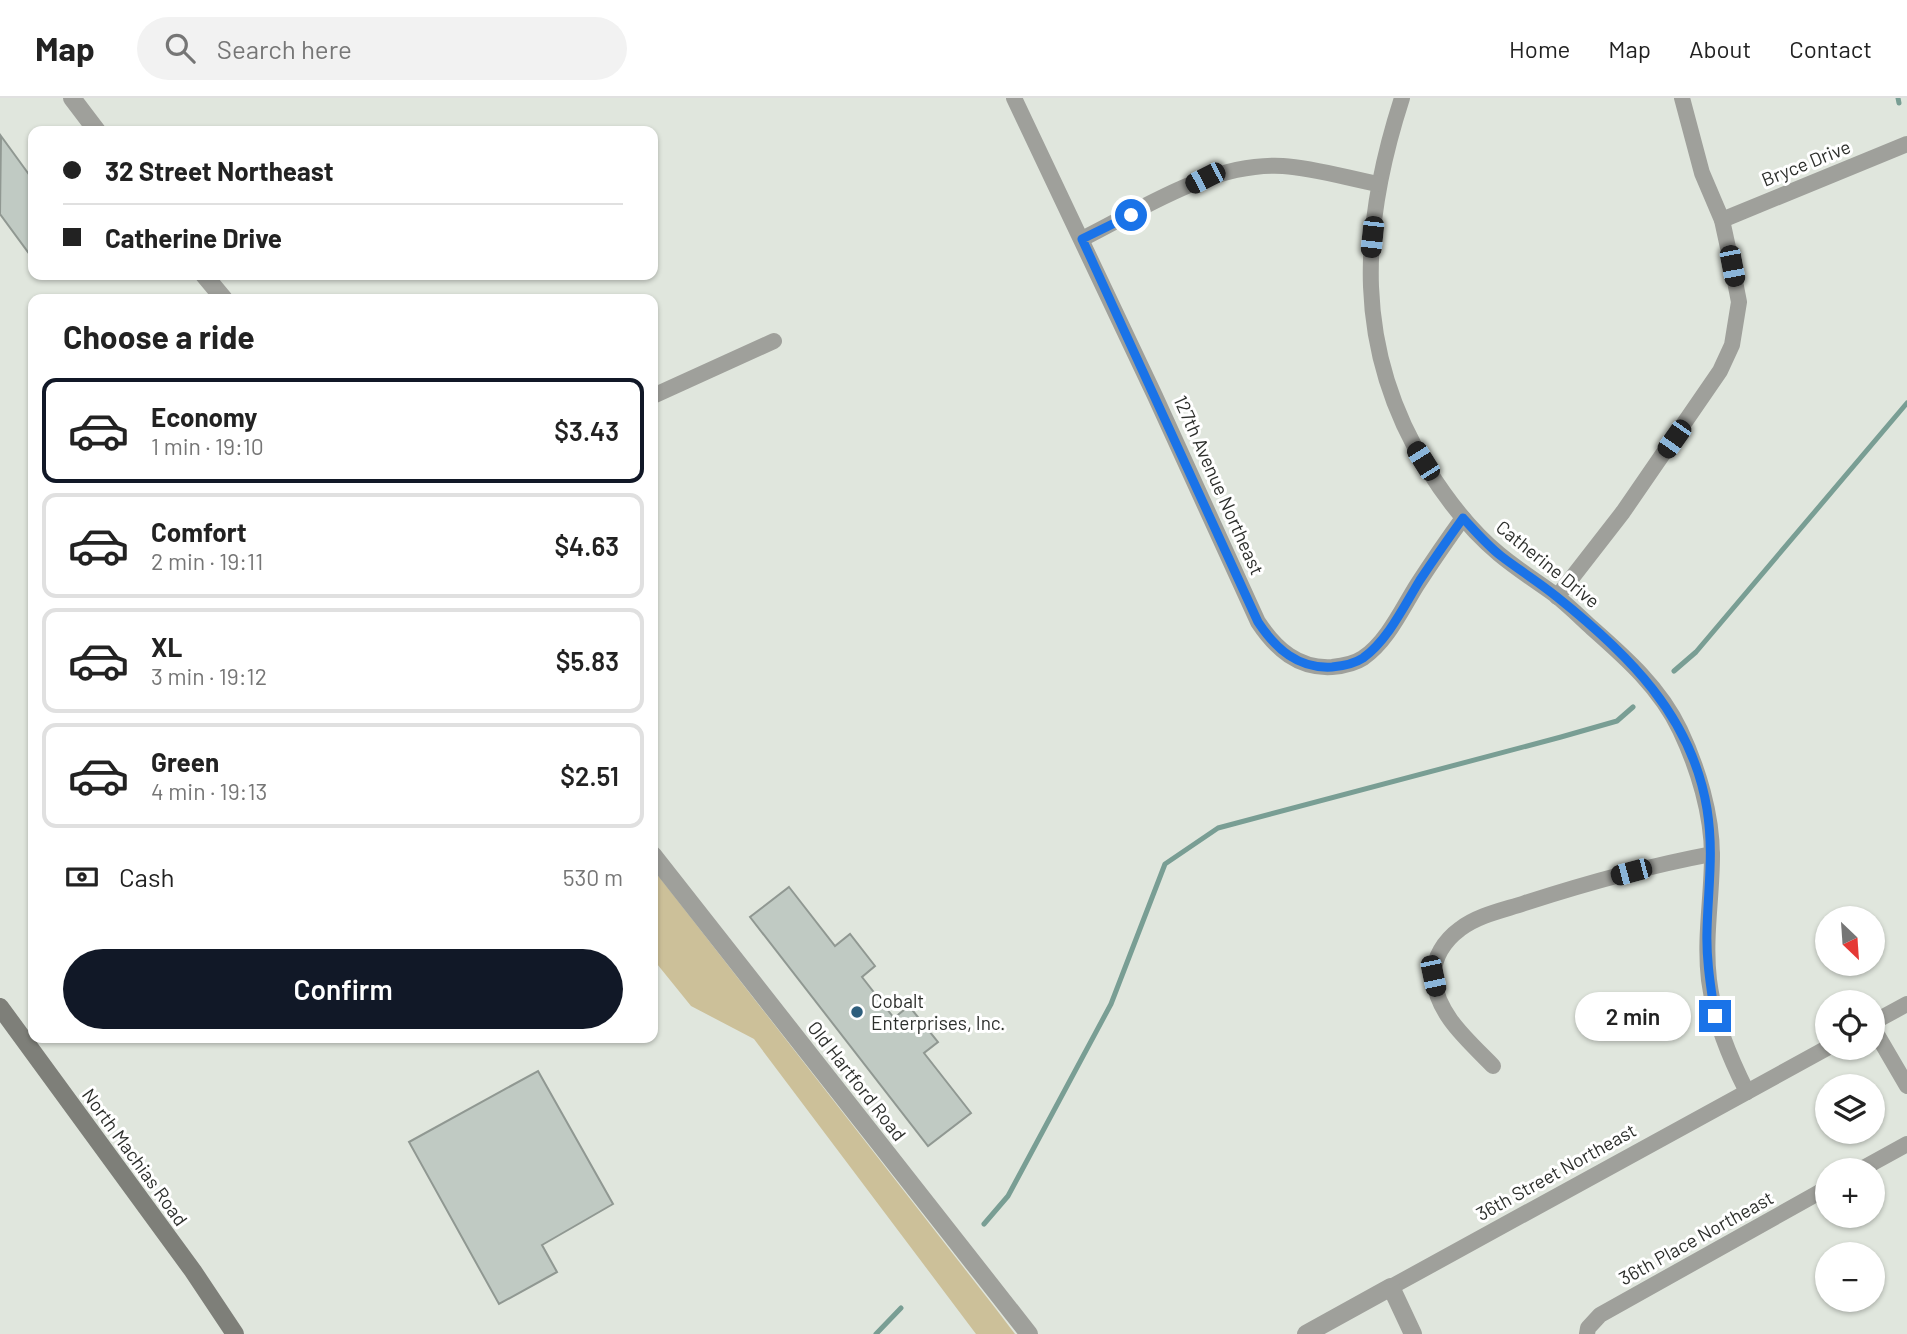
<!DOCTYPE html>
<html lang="en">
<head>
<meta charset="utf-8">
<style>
  body { margin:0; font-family:Barlow,sans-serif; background:#f2f2f2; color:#222; height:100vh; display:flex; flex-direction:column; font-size:26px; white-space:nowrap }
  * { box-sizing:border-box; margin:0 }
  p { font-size:23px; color:#767676 }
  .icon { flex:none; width:38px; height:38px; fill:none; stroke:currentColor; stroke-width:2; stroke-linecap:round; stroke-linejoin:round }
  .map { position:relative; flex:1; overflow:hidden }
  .sheet { position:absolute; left:28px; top:196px; width:630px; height:749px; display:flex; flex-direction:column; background:#fff; border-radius:14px; box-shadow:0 2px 5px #0004 }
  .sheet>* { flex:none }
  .hud { position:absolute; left:28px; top:28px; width:630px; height:154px; border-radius:14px; box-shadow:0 2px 5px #0004; display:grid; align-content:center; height:154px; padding:0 35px; background:#fff }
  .needle { width:46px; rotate:155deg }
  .controls { position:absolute; left:1815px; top:808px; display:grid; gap:14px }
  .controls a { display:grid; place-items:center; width:70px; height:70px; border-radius:50%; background:#fff; box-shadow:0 2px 5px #0004; font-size:35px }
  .end { position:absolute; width:32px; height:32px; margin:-16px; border:9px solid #1a73e8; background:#fff; box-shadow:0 0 0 4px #fff }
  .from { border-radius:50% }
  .bubble { position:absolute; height:49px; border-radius:24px; background:#fff; box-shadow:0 2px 5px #0004; font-size:23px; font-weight:600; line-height:49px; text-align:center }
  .car { position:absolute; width:21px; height:42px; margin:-21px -10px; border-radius:9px; box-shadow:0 0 5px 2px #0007; background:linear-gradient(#222 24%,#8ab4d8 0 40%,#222 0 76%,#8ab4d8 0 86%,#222 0) }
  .hud b { display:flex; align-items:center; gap:24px; height:66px; font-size:26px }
  .hud b+b { border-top:2px solid #e0e0e0 }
  .hud i { width:18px; height:18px; background:#222 }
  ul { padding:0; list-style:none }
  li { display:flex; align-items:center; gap:21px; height:105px; margin:0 14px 10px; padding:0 21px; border:4px solid #e0e0e0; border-radius:14px }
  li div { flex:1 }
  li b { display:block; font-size:26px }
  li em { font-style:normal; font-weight:600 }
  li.on { border-color:#111827 }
  li>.icon { width:63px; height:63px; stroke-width:1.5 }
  h2 { padding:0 35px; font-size:32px; line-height:84px }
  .pay { display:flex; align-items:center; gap:18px; height:77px; padding:0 35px; font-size:26px }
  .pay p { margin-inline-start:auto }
  .action { display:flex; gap:14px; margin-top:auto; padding:14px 35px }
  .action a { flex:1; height:80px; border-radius:42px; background:#111827; color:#fff; font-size:28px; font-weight:600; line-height:80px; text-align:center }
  header { display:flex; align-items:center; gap:42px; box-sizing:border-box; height:98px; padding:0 35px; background:#fff; border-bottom:2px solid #e0e0e0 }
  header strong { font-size:33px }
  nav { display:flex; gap:38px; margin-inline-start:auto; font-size:24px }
  .search { width:490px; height:63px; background:#f2f2f2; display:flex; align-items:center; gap:18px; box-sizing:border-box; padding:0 24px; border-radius:38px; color:#767676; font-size:26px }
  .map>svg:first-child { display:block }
</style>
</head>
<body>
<header>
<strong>Map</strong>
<div class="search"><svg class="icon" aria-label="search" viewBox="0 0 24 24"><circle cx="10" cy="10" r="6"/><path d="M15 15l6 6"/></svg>Search here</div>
<nav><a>Home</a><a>Map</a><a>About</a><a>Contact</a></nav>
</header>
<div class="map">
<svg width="1907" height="1236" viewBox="0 0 1907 1236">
  <rect width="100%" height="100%" fill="#e0e6dd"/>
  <!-- green -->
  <polygon fill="#ccc099" points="653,771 996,1211 1015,1236 976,1236 754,941 691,908 653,861"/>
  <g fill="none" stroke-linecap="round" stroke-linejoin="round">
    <!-- stream -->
    <g stroke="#799e94" stroke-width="5">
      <polyline points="1898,0 1899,5"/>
      <polyline points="1674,573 1696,554 1907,305"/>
      <polyline points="984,1126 1008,1098 1111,906 1165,766 1218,730 1561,639 1617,623 1633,609"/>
      <polyline points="876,1236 901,1210"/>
    </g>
  </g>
  <!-- building -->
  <g fill="#c0cac3" stroke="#909892" stroke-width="2">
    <polygon points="1,38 33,82 33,161 0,116"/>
    <polygon points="789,789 835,848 850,836 875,868 862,879 894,920 909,908 938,944 924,955 971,1015 928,1048 750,819"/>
    <polygon points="538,973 613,1106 542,1147 557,1174 499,1206 409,1044"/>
  </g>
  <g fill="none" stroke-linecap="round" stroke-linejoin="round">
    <!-- minor -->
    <g stroke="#9fa09b" stroke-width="16">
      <path d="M1014,0l141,298 103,226c18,27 40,47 74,45 11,-1 22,-3 31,-9 24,-16 39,-49 54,-73 15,-23 30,-45 46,-67"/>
      <path d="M1402,0c-42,130 -49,250 25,370 20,32 43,62 72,86 18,15 37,27 55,40 14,11 26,23 38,34 34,30 68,60 88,102 18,38 32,84 32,126 0,41 -8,82 -3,124 5,40 20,76 38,112"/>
      <polyline points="1722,122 1907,46"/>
      <path d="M1082,141c62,-31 130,-77 201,-73 31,2 64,12 95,18"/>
      <polyline points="653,298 774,243"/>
      <polyline points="1557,499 1623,414 1720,273 1732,247 1739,204 1732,168 1722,122 1702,75 1682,0"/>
      <polyline points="1872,925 1907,906"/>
      <polyline points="1872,928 1907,988"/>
      <path d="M1493,968c-24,-25 -56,-51 -59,-87 -2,-21 11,-39 26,-50 18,-14 44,-19 65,-26 62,-20 123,-37 187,-49"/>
      <polyline points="1858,1073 1907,1046"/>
      <polyline points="1391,1189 1827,950"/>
      <polyline points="1587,1236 1588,1230 1600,1217 1827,1090"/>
    </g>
    <!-- tertiary -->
    <g stroke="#9fa09b" stroke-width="18">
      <polyline points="72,0 97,33"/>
      <polyline points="204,177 224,201"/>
      <polyline points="653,757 1029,1236"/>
      <polyline points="1306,1236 1391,1189 1413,1236"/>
    </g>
    <!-- secondary -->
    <polyline stroke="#7e7f79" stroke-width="18" points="0,909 193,1173 235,1236"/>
  </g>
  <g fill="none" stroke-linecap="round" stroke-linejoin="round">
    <!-- route -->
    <path stroke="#1a73e8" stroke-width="9" d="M1131,117l-49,24 176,383c18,27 40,47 74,45 11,-1 22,-3 31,-9 25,-18 41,-52 57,-78 14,-21 28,-41 43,-62 12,13 24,27 38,38 18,14 38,26 56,41 70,56 135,119 150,212 7,44 1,79 0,122 -1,29 4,57 8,85"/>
  </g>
  <!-- markers -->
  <circle fill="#2e5e7c" stroke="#fff" stroke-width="2.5" cx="857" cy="914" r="7"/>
  <g text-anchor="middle" stroke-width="6" stroke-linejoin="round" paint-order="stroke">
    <!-- street labels -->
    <g font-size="19" fill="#2d2f2c" stroke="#fff">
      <text transform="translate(1806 65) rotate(-22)" y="7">Bryce Drive</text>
      <text transform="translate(1219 387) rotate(66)" y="7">127th Avenue Northeast</text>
      <text transform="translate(1548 466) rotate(39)" y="7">Catherine Drive</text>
      <text transform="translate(857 983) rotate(52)" y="7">Old Hartford Road</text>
      <text transform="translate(135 1059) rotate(54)" y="7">North Machias Road</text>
      <text transform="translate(1556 1074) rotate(-29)" y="7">36th Street Northeast</text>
      <text transform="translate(1696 1140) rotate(-29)" y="7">36th Place Northeast</text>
    </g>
    <!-- poi labels -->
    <g font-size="19" fill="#2d2f2c" stroke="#fff" text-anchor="start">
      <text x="871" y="910">Cobalt<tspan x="871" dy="22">Enterprises, Inc.</tspan></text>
    </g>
  </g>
</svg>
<div class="controls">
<a><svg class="needle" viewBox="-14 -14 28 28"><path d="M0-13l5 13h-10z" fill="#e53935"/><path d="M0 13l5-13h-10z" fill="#767676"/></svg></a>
<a><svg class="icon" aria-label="locate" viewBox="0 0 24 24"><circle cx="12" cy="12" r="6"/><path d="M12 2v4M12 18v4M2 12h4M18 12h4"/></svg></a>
<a><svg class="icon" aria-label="layers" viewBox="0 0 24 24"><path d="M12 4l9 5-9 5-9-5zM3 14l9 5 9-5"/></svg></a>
<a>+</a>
<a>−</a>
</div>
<i class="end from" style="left:1131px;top:117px"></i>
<i class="end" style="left:1715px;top:918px"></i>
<div class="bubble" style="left:1575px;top:894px;width:116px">2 min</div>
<i class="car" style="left:1205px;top:80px;rotate:243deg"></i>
<i class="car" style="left:1372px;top:139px;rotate:186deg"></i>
<i class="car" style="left:1732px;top:168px;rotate:169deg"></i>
<i class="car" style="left:1674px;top:341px;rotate:215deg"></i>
<i class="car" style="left:1423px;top:363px;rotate:328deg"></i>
<i class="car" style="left:1631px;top:774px;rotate:255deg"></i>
<i class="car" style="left:1433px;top:878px;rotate:168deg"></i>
<div class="hud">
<b><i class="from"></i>32 Street Northeast</b>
<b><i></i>Catherine Drive</b>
</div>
<section class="sheet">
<h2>Choose a ride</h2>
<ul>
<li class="on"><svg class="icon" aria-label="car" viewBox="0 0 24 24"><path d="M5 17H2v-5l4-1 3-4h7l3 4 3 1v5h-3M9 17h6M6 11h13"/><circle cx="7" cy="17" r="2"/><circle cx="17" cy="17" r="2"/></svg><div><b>Economy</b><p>1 min · 19:10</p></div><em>$3.43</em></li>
<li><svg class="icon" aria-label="car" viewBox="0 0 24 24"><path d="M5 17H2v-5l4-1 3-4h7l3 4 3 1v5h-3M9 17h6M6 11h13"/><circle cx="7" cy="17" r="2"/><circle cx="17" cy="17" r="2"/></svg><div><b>Comfort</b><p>2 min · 19:11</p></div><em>$4.63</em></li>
<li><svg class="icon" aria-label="car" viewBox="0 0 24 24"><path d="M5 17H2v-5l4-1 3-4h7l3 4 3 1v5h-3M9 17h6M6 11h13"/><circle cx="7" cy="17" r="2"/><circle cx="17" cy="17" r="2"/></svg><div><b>XL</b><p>3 min · 19:12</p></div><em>$5.83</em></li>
<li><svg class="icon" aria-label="car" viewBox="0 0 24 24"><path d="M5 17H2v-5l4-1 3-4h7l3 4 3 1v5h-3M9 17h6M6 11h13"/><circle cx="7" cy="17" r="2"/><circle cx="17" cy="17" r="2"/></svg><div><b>Green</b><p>4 min · 19:13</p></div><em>$2.51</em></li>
</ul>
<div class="pay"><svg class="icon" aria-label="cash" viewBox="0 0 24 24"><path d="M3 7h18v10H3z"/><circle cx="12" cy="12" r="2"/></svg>Cash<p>530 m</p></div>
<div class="action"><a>Confirm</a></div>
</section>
</div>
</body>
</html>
